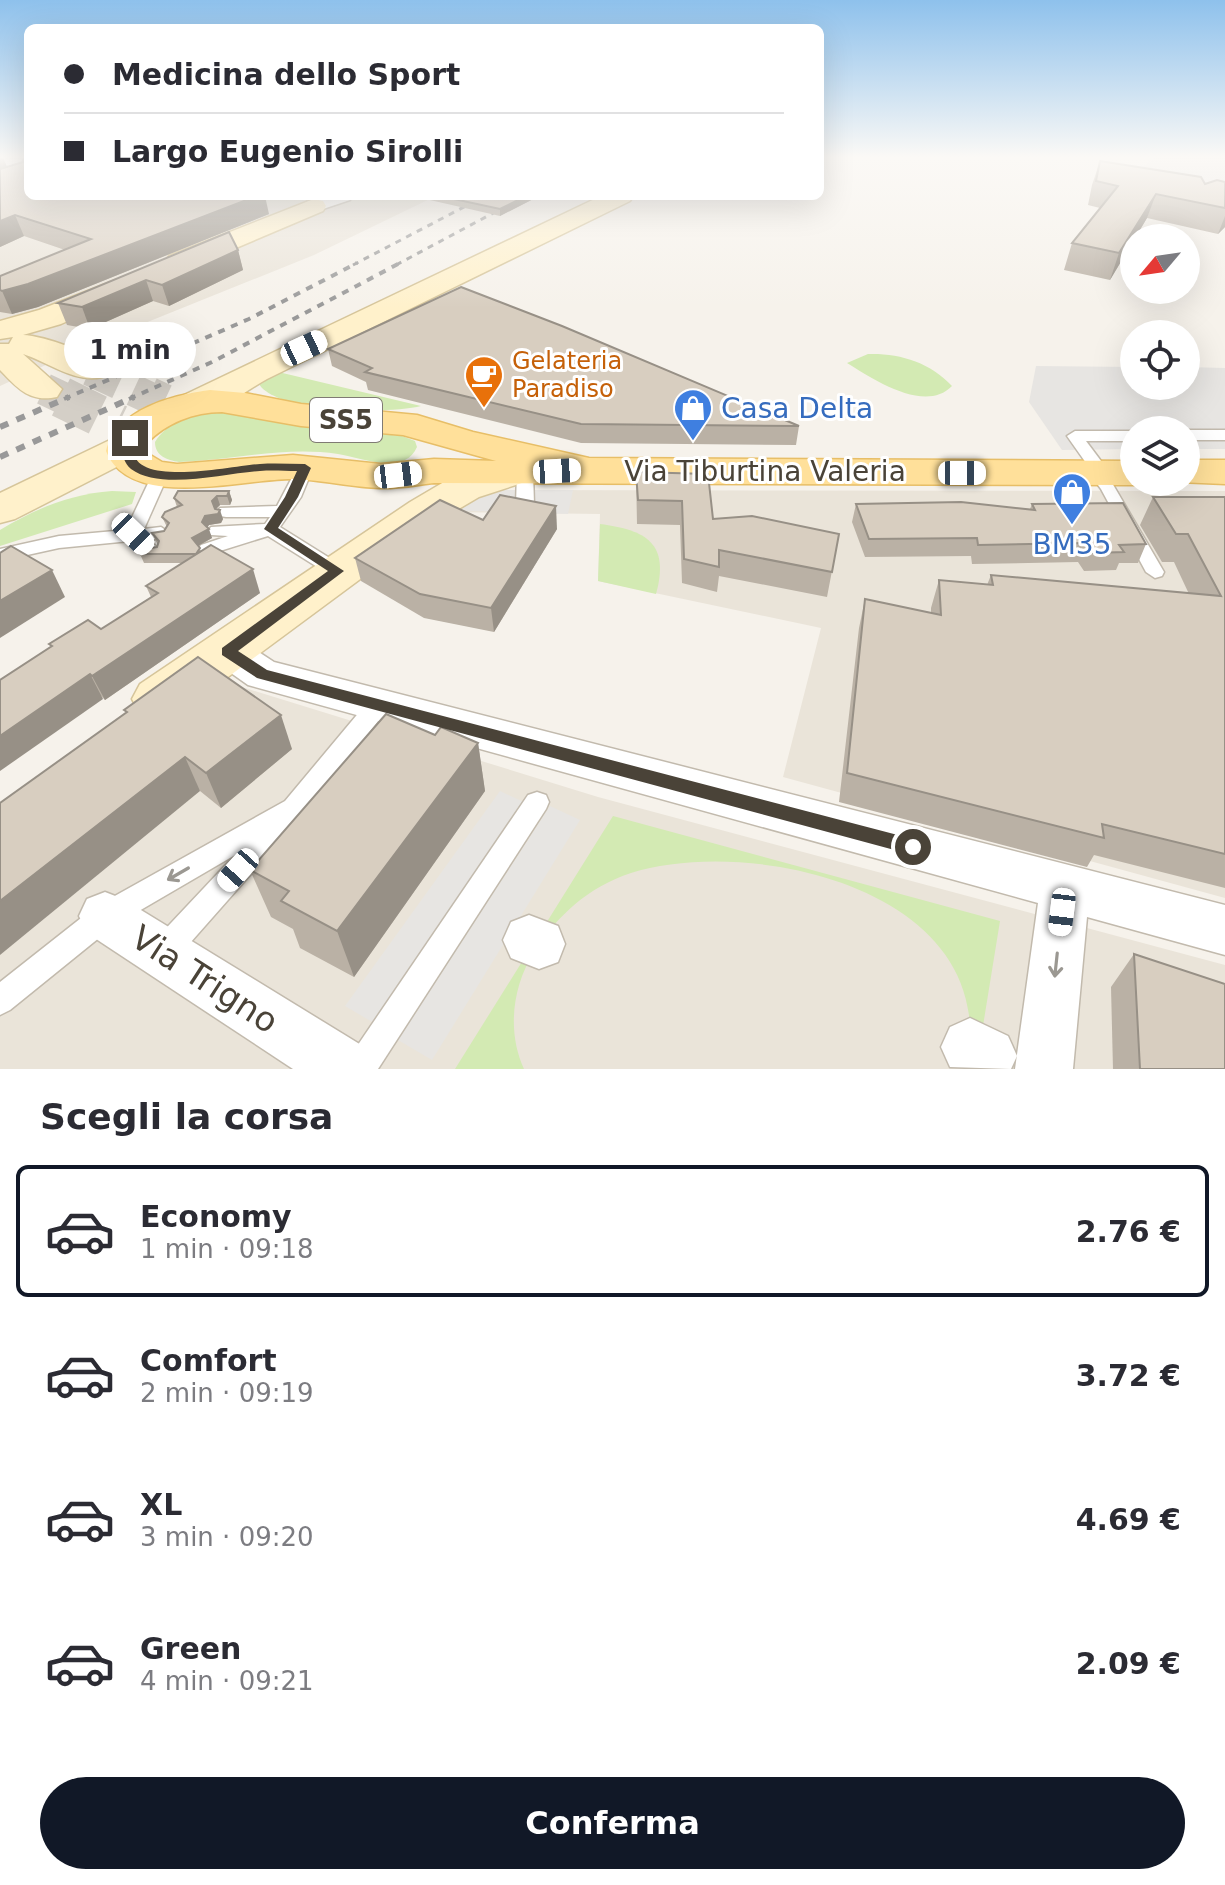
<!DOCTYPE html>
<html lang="it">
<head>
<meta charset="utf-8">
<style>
  body { margin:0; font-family:"DejaVu Sans",sans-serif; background:#f7f7f7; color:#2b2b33; height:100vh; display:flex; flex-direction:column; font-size:30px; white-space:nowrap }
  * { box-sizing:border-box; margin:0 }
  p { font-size:26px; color:#7c7c81 }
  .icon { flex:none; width:44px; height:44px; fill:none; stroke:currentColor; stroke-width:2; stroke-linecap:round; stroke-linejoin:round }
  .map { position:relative; height:1069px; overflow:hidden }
  .panel { display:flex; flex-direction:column; background:#fff; flex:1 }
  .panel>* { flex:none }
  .top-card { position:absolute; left:24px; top:24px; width:800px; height:176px; border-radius:12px; box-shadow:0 8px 32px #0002; display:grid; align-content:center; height:176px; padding:0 40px; background:#fff }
  .needle { width:52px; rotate:241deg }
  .buttons { position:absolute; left:1120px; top:224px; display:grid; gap:16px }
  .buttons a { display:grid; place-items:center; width:80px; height:80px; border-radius:50%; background:#fff; box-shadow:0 8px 32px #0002; font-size:40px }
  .end { position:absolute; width:36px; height:36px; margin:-18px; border:10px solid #4a4338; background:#fff; box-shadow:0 0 0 4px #fff }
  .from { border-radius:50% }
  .bubble { position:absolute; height:56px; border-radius:28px; background:#fff; box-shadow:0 8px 32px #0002; font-size:26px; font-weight:800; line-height:56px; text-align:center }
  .car { position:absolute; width:24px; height:48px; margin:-24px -12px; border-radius:10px; box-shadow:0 0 6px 2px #0007; background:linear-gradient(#fff 24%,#345 0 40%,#fff 0 76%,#345 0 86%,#fff 0) }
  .top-card b { display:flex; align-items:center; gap:28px; height:76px; font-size:30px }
  .top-card b+b { border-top:2px solid #e1e1e2 }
  .top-card i { width:20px; height:20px; background:#2b2b33 }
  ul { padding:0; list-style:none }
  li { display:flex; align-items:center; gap:24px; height:132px; margin:0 16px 12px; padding:0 24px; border:4px solid transparent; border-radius:12px }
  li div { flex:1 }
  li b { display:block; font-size:30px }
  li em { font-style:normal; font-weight:800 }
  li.active { border-color:#111827 }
  li>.icon { width:72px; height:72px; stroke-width:1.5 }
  h2 { padding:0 40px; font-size:36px; line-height:96px }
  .primary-button { display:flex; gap:16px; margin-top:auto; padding:16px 40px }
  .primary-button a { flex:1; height:92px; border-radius:48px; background:#111827; color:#fff; font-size:32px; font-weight:800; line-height:92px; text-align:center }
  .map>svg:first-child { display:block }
</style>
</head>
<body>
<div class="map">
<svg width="1225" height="1069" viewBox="0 0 1225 1069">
  <rect width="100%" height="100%" fill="#f6f2eb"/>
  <!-- residential -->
  <g fill="#eae4d9">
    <polygon points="0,158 28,158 28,196 436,196 314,255 83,348 0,386"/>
    <polygon points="470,490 1225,491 1225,898 783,777 821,628 598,581 600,514 442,512"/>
    <polygon points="232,684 598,797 1225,965 1225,1069 0,1069 0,830"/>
  </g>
  <!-- green -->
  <g fill="#d3eab3">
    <path d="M868,354c31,-1 62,8 84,32 -27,28 -79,-7 -105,-23z"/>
    <path d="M270,370l151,36c-30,8 -153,8 -164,-26z"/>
    <path d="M211,410l88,16 103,10 13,5 2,6c-13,30 -57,10 -79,7 -54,-8 -105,6 -159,8 -12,-2 -24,-6 -24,-20 12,-20 35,-25 56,-32z"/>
    <path d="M112,491l24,1 -4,12 -132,42v-16c35,-21 70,-36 112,-39z"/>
    <path d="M600,524c46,6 70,19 56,70l-58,-13z"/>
    <path d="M613,816l387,105 -24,148h-13c7,-16 8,-36 6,-54 -17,-136 -230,-176 -338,-142 -43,14 -74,43 -97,79 -22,35 -27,80 -10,117h-69z"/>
  </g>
  <!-- parking -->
  <g fill="#e7e5e2">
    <polygon points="1154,158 1225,158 1225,198 1135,173"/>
    <polygon points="1036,366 1134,367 1134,386 1186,386 1186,367 1225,368 1225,449 1186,449 1186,430 1134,430 1134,449 1062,450 1029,402"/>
    <polygon points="470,490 573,490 568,514 445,510"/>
    <polygon points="500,791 528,804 379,1026 345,1006"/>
    <polygon points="550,806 580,820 432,1060 398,1040"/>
  </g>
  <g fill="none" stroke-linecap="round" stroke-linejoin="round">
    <!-- secondary-tunnel-far1 -->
    <g stroke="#d4cfc7" stroke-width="32" stroke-dasharray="32 16" stroke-linecap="butt">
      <polyline points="90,370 152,399"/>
      <polyline points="44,389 65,399"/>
    </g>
    <!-- secondary-tunnel -->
    <g stroke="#d4cfc7" stroke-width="41" stroke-dasharray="41 20" stroke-linecap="butt">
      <polyline points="61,397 118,425"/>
      <polyline points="148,397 163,404"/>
    </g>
    <defs>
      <g id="lane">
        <rect x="1186" y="430" width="39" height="10"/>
        <polygon points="1075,431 1134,431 1134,441 1086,441 1110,473 1108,476 1164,572 1162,576 1155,578 1146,572 1101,489 1089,473 1091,470 1067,436"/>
        <polygon points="305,463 313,468 301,497 280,527 344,567 346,571 344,575 330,575 268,536 207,555 201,553 198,549 201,545 228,536 211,535 208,531 211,527 265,524 270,517 226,517 220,516 217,512 220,508 277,506 297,468"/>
        <polygon points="525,467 533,472 534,505 525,510 516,505 517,472"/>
        <polygon points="160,470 168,475 144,529 161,527 170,533 167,537 150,540 160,551 158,555 144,555 130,541 59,548 0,561 0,549 59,536 126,530 152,475"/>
        <polygon points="379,696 387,698 390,704 387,710 303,815 175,960 165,964 155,960 151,950 155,940 235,855 115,925 10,1010 0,1015 0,982 95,907 285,801 371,698"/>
        <polygon points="537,792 546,795 549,802 546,809 378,1069 345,1069 349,1058 528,795"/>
      </g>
      <g id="street">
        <polygon points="0,158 28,159 28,169 0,165"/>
        <polygon points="325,196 352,196 350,200 314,212 304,206 307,202"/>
        <polygon points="228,637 242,641 274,662 1225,905 1225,955 1087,917 1073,1069 1015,1069 1038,903 248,685 214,661 208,651 214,641"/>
        <polygon points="105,892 123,899 366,1048 374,1069 293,1069 87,933 79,916 87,899"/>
        <polygon points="529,915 558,926 565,944 558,962 539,969 511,958 503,940 511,922"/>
        <polygon points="970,1018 1008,1036 1017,1056 1011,1069 950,1067 941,1047 950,1027"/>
      </g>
      <g id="secondary">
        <path d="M601,196h32l-3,5 -363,178c-25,14 -54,39 -83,32l-5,-8 5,-8z"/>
        <polygon points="314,199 323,201 326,206 323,211 189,268 179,270 169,268 165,262 169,256"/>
        <path d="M116,280l11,3 4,6 -4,6 -66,29 -38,11c21,1 72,18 84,35l-5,7c-26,7 -54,-15 -79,-23l39,35 -5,8c-27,6 -40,-9 -57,-27v-26h9l4,-7 -13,2v-18l39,-11z"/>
        <polygon points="126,435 140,439 145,447 140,455 15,519 0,523 0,493 112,439"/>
        <polygon points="511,461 525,464 531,473 525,482 479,497 440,520 178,714 159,720 140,714 132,699 140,684 410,502 449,479"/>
      </g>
      <g id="primary">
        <path d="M210,390l35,3 56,11 116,11 56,17 116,26 545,3v21h13l-13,3 -700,-2c-18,2 -37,6 -55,5 -28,-1 -57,-8 -85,-9 -50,-1 -164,33 -188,-28 11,-42 67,-56 104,-61zM222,412l79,14 102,9 93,26 -62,-2 -53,5 -88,-9 -116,9 -15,-2 -15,-9v-10c19,-20 47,-31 75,-31z"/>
        <polygon points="1186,460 1225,460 1225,484 1178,482 1186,482"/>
      </g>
    </defs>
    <!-- lane casing -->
    <use href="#lane" stroke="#c2baad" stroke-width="3"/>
    <!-- street casing -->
    <use href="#street" stroke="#c2baad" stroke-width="3"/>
    <!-- secondary casing -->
    <use href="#secondary" stroke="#d6c59a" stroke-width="3"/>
    <!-- primary casing -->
    <use href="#primary" stroke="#e7be67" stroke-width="3"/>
    <!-- lane -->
    <use href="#lane" fill="#fff" fill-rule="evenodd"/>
    <!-- street -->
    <use href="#street" fill="#fff" fill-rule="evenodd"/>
    <!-- secondary -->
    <use href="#secondary" fill="#fff1cb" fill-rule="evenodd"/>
    <!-- primary -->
    <use href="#primary" fill="#ffe09a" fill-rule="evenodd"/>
    <!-- rail-far2 -->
    <g stroke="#999" stroke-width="3" stroke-dasharray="6 6" stroke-linecap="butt">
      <polyline points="353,265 485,196"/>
      <polyline points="396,265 525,196"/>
    </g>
    <!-- rail-far1 -->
    <g stroke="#999" stroke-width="4" stroke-dasharray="7 7" stroke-linecap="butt">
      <polyline points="64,399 249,319 357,263"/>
      <polyline points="129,399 212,362 400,263"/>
    </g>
    <!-- rail -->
    <g stroke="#999" stroke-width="6" stroke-dasharray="9 9" stroke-linecap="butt">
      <polyline points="0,427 69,397"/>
      <polyline points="0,457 134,397"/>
    </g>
  </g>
  <!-- wall -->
  <g fill="#bab1a5">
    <polygon points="0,158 3,158 7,167 269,214 38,307 12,314 0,312 0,276 65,250 24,236 0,247"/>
    <polygon points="1100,161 1205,184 1225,182 1225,227 1218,234 1147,218 1110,280 1064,270 1072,243 1100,208 1088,205 1092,185"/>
    <polygon points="421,196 539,196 500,216 421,198"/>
    <polygon points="238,250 243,270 169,306 153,301 90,329 67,325 58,303"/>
    <polygon points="328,349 799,426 796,445 581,443 368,390 366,382 332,366"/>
    <polygon points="636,472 713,519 839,534 827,597 719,576 717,592 682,583 680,525 637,524"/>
    <polygon points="229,491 232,500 230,505 220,505 216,509 223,519 221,523 209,525 207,527 212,538 198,546 201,551 260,593 105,700 51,647 49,644 101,629 151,597 146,586 182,563 144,563 140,554 157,547 158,545 152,533 164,531 167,527 162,517 177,507 174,498"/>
    <polygon points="1153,497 1225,497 1225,888 1094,855 1087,867 839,802 859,628 865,599 931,613 931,608 939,580 987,585 991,575 1189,594 1174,562 1162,562 1140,525"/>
    <polygon points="856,504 1030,509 1032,504 1146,544 1138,563 1119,563 1116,570 1084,571 1078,562 972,564 971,556 865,557 852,522"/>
    <polygon points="483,520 557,529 494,632 424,618 361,581 355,558"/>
    <polygon points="124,710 292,749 221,808 200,791 126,713"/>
    <polygon points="435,735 478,743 485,791 354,977 300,948 293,929 271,917 250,870"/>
    <polygon points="1134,954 1225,1069 1113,1069 1111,987"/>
  </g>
  <!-- shaded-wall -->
  <g fill="#979086">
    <polygon points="0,158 3,158 8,169 0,172"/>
    <polygon points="1156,194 1147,218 1110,280 1119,253"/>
    <polygon points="257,196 265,196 269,214 38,307 12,314 2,291"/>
    <polygon points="526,196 539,196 500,216 500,209"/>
    <polygon points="15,215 24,236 0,247 0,221"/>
    <polygon points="1225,216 1225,227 1218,234"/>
    <polygon points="238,250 243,270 169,306 162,285"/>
    <polygon points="146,280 153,301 90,329 82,307"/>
    <polygon points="229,491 232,500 230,505 227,496"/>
    <polygon points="217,496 220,505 215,510 212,501"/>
    <polygon points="556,506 557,529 494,632 491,608"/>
    <polygon points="220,510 223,519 221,523 209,525 205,531 202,522 205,516"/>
    <polygon points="209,529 212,538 196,547 192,538"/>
    <polygon points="253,569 260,593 105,700 92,676"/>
    <polygon points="52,570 65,597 0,638 0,601"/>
    <polygon points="90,674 103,699 0,771 0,736"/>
    <polygon points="281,715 292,749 221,808 206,773"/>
    <polygon points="478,743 485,791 354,977 337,931"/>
    <polygon points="185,757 200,791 0,955 0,901"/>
  </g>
  <!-- building -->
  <g fill="#d8cec0" stroke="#979086" stroke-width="2">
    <polygon points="23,158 28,158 28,196 257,196 28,284 2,291 0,290 0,276 91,239 15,215 0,221 0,169 23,162"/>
    <polygon points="1100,161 1201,177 1205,184 1217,180 1225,182 1225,208 1156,194 1119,253 1072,243 1118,186 1096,181"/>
    <polygon points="440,196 526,196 500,209"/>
    <polygon points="229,232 238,250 162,285 146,280 82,307 58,303"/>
    <polygon points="461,287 562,326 799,426 581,424 365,372 372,368 328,349"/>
    <polygon points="636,472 708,474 713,519 752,516 839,534 832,572 719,550 719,567 684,559 682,501 638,500"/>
    <polygon points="178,491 229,491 227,496 217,496 212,501 215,509 220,510 218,514 205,516 202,522 209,529 192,538 200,548 196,554 140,554 143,549 157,547 159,541 152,533 164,531 169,523 162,517 165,512 182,505 174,498"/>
    <polygon points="500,495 556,506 491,608 420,594 355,558 440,500 483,520"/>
    <polygon points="1153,497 1225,497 1225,854 1102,824 1104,838 847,773 865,599 941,615 939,580 993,585 991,575 1221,596 1188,534 1176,534"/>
    <polygon points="961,502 1035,510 1032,504 1123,503 1146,544 1119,545 1124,552 1092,553 1085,543 978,545 977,538 869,539 856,504"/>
    <polygon points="211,545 253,569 92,676 90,674 0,736 0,680 52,646 49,644 88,620 101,629 158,593 146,586"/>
    <polygon points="11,546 52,570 0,601 0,553"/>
    <polygon points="198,657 281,715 206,773 185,757 0,901 0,803 127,712 124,710"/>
    <polygon points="386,714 435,735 441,727 478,743 337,931 281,901 289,891 250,870"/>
    <polygon points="1134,954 1225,984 1225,1069 1140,1069"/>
  </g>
  <!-- one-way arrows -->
  <defs><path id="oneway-shaft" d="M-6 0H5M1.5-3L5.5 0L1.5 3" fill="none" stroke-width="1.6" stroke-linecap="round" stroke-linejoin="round" transform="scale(2)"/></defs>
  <g stroke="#9b9892">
    <use href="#oneway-shaft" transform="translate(178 874) rotate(150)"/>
    <use href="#oneway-shaft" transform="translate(1056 965) rotate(96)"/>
  </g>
  <!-- sky -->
  <linearGradient id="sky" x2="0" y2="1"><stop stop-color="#8ec1ec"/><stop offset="0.51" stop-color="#fbf9f6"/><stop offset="1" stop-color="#fbf9f6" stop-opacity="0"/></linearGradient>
  <rect width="1225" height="308" fill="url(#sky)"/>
  <!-- route -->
  <path fill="#4a4338" d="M126,435l10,3c-21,55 99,27 124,26 15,-1 30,0 45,0l6,4 -13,29 -20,31 66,43 -106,80 29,19 646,169 6,2 3,6 -3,6 -6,2 -656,-177 -35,-23v-7l106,-77 -64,-42 21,-32 12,-26c-12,0 -25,-1 -37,0 -35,2 -99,20 -129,-2 -7,-6 -8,-13 -10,-22z"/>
  <!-- icons -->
  <defs>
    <symbol id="cafe-pin" viewBox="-11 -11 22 30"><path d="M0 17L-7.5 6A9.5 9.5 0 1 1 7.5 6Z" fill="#e8710a" stroke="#fff"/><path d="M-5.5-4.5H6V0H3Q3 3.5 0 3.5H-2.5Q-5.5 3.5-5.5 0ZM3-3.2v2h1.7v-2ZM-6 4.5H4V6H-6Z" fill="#fff"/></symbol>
    <symbol id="shop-pin" viewBox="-11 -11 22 30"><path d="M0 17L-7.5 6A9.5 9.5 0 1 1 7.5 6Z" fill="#3f7fe0" stroke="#fff"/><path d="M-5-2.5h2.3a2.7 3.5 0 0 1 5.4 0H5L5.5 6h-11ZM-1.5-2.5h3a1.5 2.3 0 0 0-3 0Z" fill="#fff"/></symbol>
  </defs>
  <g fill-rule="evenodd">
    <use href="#cafe-pin" x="462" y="353" width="44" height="60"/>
    <use href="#shop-pin" x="671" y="386" width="44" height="60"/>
    <use href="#shop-pin" x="1050" y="470" width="44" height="60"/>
  </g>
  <g text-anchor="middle" stroke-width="6" stroke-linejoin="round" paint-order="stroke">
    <!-- far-food labels -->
    <g font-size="24" fill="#c56008" stroke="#fff" text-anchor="start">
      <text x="512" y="369">Gelateria<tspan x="512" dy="28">Paradiso</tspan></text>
    </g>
    <!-- shield labels -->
    <rect fill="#fff" stroke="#807b74" stroke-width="2" x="310" y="398" width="72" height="44" rx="6"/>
    <g font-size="26" font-weight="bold" fill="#4a4338">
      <text x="346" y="429">SS5</text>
    </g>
    <!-- shop labels -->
    <g font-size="28" fill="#366cbe" stroke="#fff" text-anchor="start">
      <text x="721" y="418">Casa Delta</text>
      <text x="1072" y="554" text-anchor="middle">BM35</text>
    </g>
    <!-- street labels -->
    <g font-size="28" fill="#4a4338" stroke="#fff">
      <text x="765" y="481">Via Tiburtina Valeria</text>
    </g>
    <!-- near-street labels -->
    <g font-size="34" fill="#4a4338" stroke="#fff">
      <text transform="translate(205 979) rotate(33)" y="12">Via Trigno</text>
    </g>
  </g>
</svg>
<div class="buttons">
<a><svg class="needle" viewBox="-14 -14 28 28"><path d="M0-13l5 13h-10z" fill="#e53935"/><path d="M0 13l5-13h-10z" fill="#7c7c81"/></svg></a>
<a><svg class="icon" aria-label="locate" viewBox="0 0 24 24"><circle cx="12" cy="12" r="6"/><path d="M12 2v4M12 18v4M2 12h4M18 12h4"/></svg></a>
<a><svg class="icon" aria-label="layers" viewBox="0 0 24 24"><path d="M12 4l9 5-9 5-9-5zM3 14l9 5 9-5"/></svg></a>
</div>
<i class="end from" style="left:913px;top:847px"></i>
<i class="end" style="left:130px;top:438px"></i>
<div class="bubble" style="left:64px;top:322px;width:132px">1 min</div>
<i class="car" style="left:304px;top:348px;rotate:65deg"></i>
<i class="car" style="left:557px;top:471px;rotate:87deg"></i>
<i class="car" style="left:962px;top:473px;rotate:90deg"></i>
<i class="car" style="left:398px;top:475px;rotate:83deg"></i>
<i class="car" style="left:133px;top:534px;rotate:134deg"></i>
<i class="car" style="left:238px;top:870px;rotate:222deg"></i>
<i class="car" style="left:1062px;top:912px;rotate:187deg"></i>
<div class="top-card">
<b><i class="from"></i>Medicina dello Sport</b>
<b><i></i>Largo Eugenio Sirolli</b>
</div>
</div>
<section class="panel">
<h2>Scegli la corsa</h2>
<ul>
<li class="active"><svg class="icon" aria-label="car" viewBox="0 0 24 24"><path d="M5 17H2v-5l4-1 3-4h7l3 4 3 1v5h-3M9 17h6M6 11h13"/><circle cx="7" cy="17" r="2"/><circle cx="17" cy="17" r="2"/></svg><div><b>Economy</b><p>1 min · 09:18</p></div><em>2.76 €</em></li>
<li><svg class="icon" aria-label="car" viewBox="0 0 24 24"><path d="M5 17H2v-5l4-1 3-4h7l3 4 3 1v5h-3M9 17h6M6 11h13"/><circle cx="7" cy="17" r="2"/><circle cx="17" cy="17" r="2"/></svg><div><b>Comfort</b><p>2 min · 09:19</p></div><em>3.72 €</em></li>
<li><svg class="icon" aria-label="car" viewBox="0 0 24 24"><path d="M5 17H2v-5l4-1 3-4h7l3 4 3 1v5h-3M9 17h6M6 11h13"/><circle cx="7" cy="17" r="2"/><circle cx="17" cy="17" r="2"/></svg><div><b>XL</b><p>3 min · 09:20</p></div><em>4.69 €</em></li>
<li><svg class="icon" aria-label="car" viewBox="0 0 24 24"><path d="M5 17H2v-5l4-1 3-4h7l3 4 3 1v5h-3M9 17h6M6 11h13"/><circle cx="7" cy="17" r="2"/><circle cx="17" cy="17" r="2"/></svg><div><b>Green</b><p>4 min · 09:21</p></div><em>2.09 €</em></li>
</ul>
<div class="primary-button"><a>Conferma</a></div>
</section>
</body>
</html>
